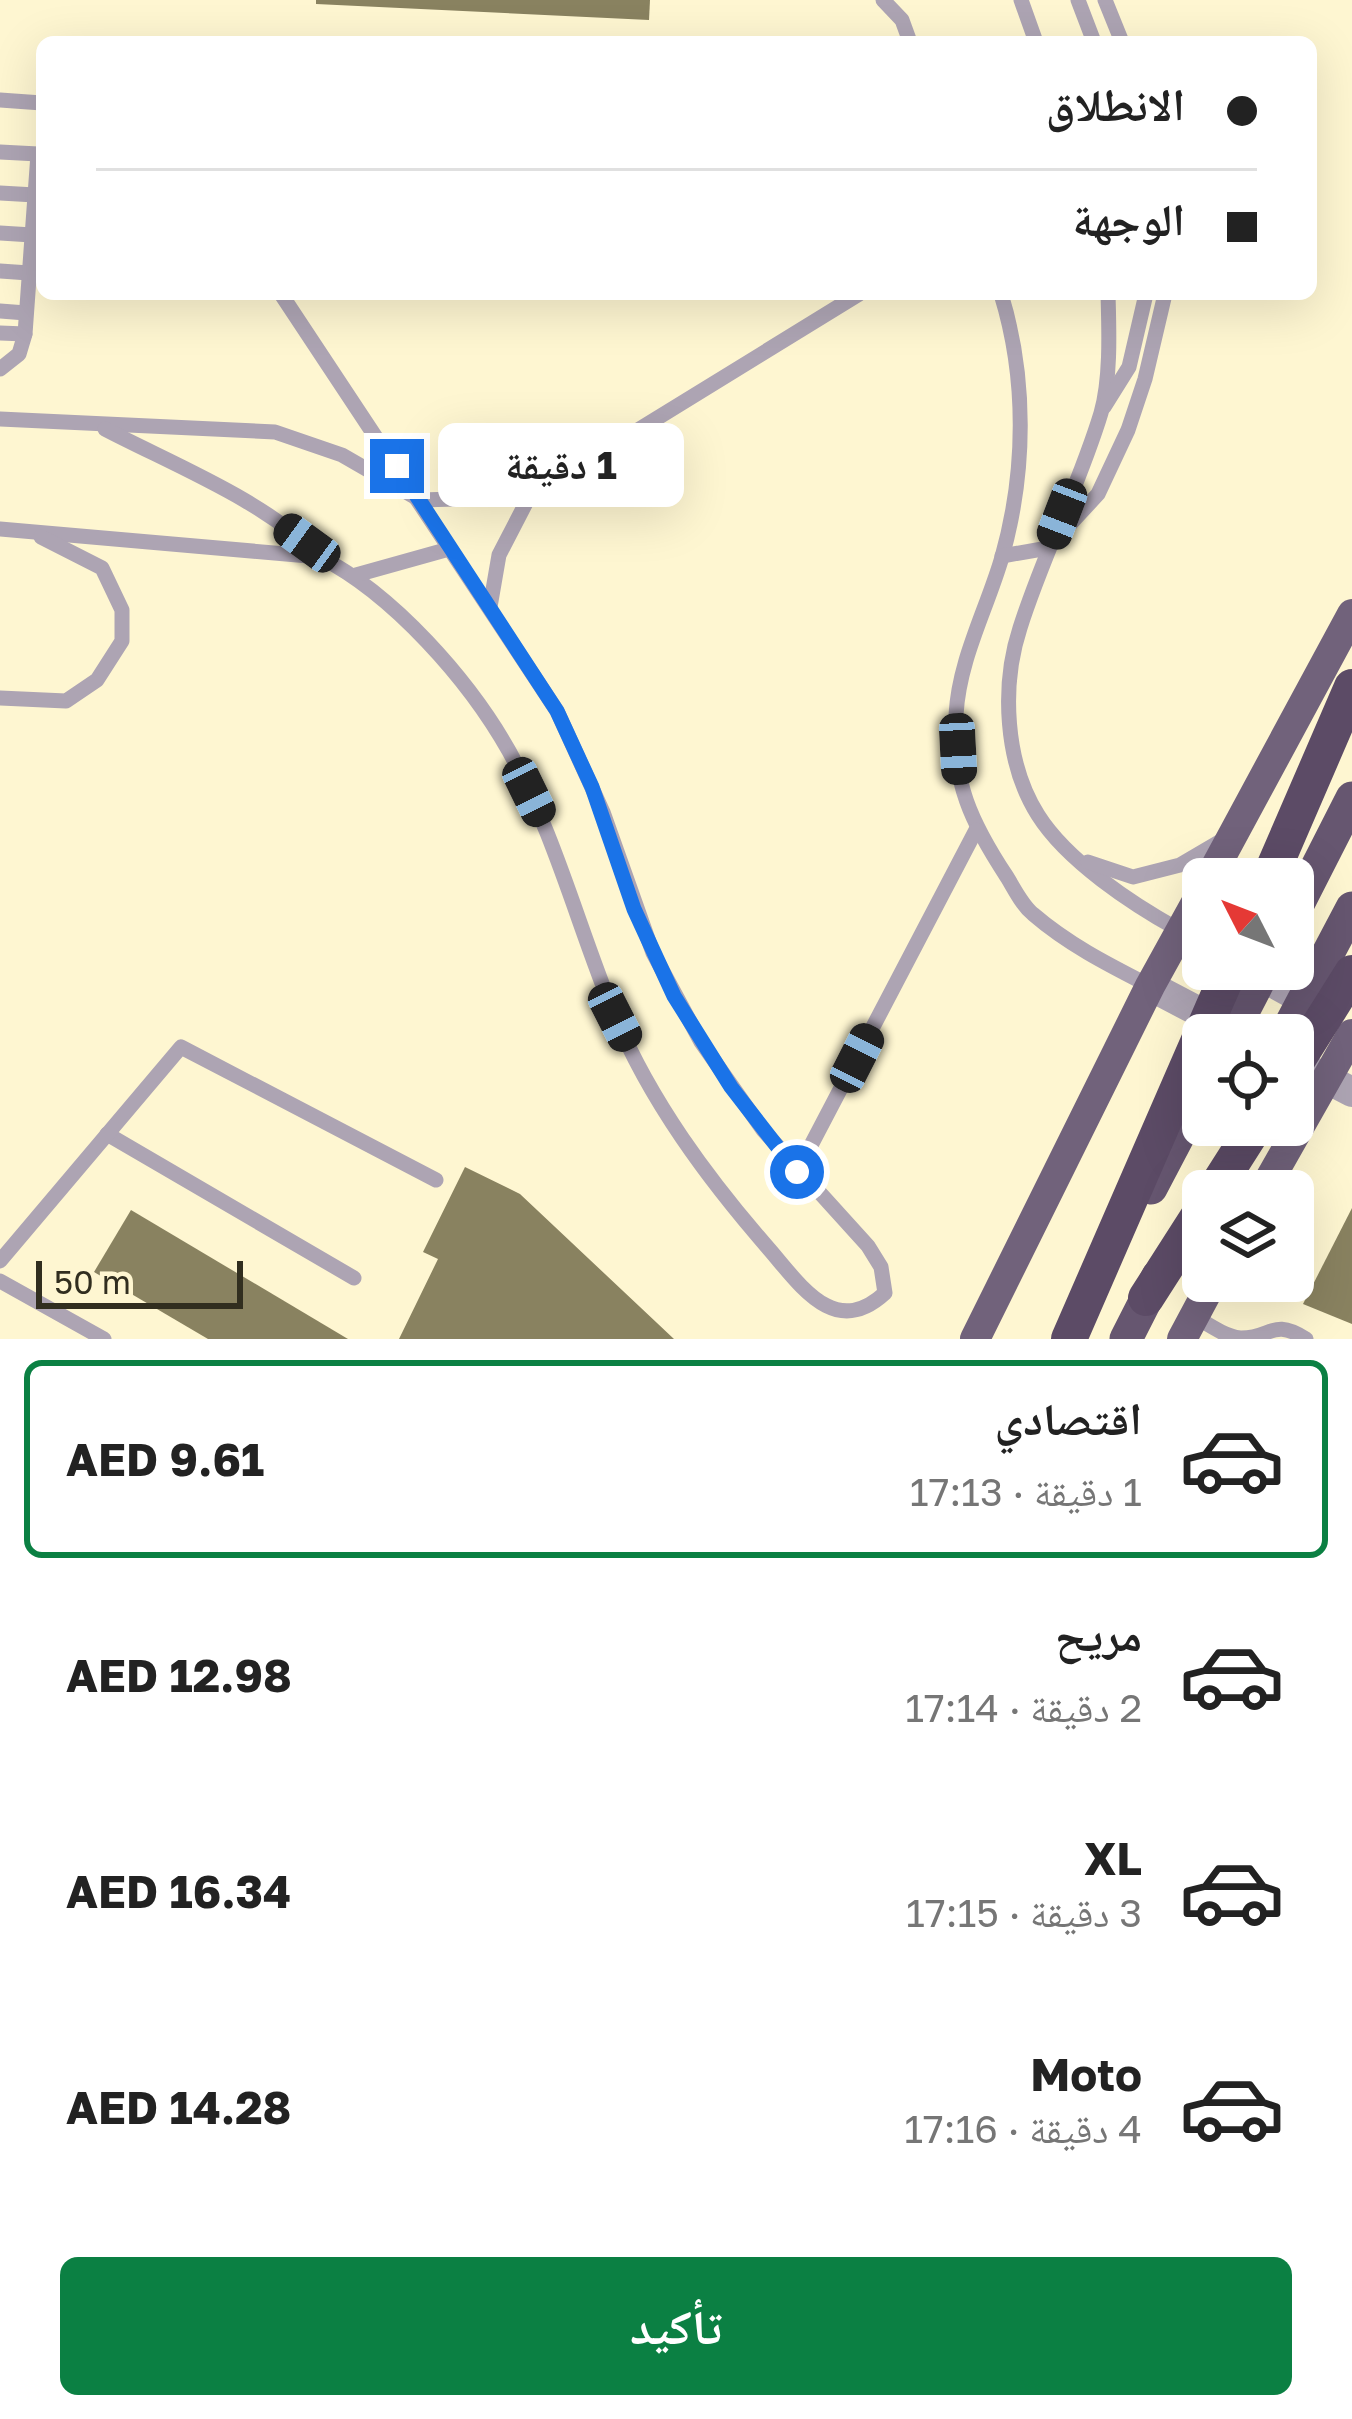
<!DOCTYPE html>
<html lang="ar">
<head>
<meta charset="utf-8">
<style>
  body { margin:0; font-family:"Golos Text","Noto Naskh Arabic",sans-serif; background:#f2f2f2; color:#222; direction:rtl; height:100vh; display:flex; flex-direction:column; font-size:45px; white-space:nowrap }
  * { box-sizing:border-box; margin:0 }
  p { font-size:39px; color:#767676 }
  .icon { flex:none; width:66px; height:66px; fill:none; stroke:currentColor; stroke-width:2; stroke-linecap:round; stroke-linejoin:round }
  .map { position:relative; height:1339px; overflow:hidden; direction:ltr }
  .side { display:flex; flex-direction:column; background:#fff; flex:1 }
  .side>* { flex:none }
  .hud { position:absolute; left:36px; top:36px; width:1281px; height:264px; border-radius:18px; box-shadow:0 12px 48px #0002; direction:rtl; display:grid; align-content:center; height:264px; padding:0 60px; background:#fff }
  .needle { width:78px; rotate:312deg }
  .controls { position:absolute; left:1182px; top:858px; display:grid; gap:24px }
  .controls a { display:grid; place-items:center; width:132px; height:132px; border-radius:18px; background:#fff; box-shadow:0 12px 48px #0002; font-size:60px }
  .scale { position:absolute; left:36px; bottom:30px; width:207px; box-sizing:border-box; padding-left:12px; border:6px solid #312e1f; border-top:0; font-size:33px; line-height:42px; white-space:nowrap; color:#312e1f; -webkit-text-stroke:9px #fef6d1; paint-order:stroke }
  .end { position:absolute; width:54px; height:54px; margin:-27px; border:15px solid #1a73e8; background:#fff; box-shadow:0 0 0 6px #fff }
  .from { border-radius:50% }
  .bubble { position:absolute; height:84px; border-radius:18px; background:#fff; box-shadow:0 12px 48px #0002; font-size:39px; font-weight:700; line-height:84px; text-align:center; direction:rtl }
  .car { position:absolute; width:36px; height:72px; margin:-36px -18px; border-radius:15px; box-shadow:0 0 9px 3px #0007; background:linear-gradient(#222 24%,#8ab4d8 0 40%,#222 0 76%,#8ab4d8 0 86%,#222 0) }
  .hud b { display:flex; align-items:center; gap:42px; height:114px; font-size:45px }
  .hud b+b { border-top:3px solid #e0e0e0 }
  .hud i { width:30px; height:30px; background:#222 }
  ul { padding:21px 0 0; list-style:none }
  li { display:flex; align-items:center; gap:36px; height:198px; margin:0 24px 18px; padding:0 36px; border:6px solid transparent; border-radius:18px }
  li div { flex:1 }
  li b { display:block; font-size:45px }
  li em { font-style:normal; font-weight:700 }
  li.on { border-color:#0b8043 }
  li>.icon { width:108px; height:108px; stroke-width:1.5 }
  .primary-button { display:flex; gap:24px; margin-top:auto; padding:24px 60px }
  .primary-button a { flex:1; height:138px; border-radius:18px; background:#0b8043; color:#fff; font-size:48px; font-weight:700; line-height:138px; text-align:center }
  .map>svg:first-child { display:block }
</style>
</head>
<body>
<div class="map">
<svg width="1352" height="1339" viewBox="0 0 1352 1339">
  <rect width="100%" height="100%" fill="#fef6d1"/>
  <!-- building -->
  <g fill="#898260">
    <polygon points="316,0 650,0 649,20 316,4"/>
    <polygon points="465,1167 520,1194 674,1339 399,1339 438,1259 423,1252"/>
    <polygon points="1352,1208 1352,1324 1303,1304"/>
    <polygon points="131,1210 348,1339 208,1339 94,1272"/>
  </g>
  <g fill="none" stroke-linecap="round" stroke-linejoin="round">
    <!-- service -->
    <g stroke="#ada4b3" stroke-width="15">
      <polyline points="883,0 902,20 910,42"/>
      <polyline points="1021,0 1036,42"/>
      <polyline points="1078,0 1094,42"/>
      <polyline points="1105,0 1122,42"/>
      <polyline points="0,100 42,103"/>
      <polyline points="0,152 38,154"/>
      <polyline points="0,193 35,195"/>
      <polyline points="0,233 32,235"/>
      <polyline points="0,271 29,273"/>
      <path d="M1001,294c26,84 25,178 1,263 -15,52 -43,102 -46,158 -5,66 16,109 51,162 8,13 15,28 26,37 36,31 76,51 117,72"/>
      <path d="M1108,294c1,36 3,84 -7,119 -22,73 -58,142 -81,215 -19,58 -15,135 18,187 29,46 94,89 141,115"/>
      <polyline points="0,311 26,313"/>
      <polyline points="0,333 25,334"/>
      <polyline points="0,369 19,354 25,334 38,154 42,154"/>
      <polyline points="1104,407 1129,367 1146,294"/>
      <polyline points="0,419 275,432 342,455 420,500 529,497 499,555 490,607"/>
      <path d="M105,429c69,36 161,72 215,128"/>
      <polyline points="529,497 859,294"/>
      <path d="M0,529l320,28c73,37 149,123 189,194 46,84 69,175 105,263 36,87 94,165 155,235 32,37 66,90 116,44l-4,-26 -13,-21 -105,-116 -62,-88 -48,-89 -50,-141 -46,-101 -276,-417"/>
      <polyline points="1002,556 1048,548 1098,494 1128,430 1145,379 1165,294"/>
      <polyline points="356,575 449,549"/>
      <polyline points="0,698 66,701 97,680 122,641 122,610 102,568 41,537"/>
      <polyline points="1088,862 1133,877 1180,865 1226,838"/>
      <polyline points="107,1134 354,1278"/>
      <polyline points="797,1172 976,830"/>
      <polyline points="0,1261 181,1047 436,1180"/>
      <polyline points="0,1281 104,1339"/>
      <path d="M1194,1316c14,8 30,20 46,22 31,1 32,-21 66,1"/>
    </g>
    <!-- tertiary -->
    <g stroke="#ada4b3" stroke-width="30">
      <polyline points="1248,969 1326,1012"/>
      <polyline points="1150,986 1230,1028"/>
      <polyline points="1304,1067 1352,1092"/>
    </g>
    <!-- primary -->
    <g stroke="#71627b" stroke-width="30">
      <polyline points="1209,879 1352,614"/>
      <polyline points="1263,1191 1352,1034"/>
      <polyline points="975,1339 1150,986 1203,890"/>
      <polyline points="1182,1339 1213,1281"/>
    </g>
    <!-- trunk -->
    <g stroke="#665670" stroke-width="33">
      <polyline points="1293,914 1352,798"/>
      <polyline points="1151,1188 1203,1089"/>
      <polyline points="1126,1339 1158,1276"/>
    </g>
    <!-- motorway -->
    <g stroke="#5c4b66" stroke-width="36">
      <polyline points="1269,879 1352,687"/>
      <polyline points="1214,1191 1256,1125"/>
      <polyline points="1146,1298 1203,1209"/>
    </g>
    <!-- trunk-bridge -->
    <g stroke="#665670" stroke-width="33">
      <polyline points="1231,1035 1265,969"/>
      <polyline points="1285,1035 1352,908"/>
    </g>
    <!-- motorway-bridge -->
    <g stroke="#5c4b66" stroke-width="36">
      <polyline points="1293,1067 1352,973"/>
      <polyline points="1069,1339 1230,969"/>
    </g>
  </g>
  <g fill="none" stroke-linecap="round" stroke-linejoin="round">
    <!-- route -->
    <polyline stroke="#1a73e8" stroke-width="15" points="397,466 557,711 592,787 634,909 674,996 731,1087 797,1172"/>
  </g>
</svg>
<div class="controls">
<a><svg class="needle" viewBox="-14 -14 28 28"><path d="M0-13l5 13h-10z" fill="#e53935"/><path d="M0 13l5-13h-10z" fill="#767676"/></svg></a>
<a><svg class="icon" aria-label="locate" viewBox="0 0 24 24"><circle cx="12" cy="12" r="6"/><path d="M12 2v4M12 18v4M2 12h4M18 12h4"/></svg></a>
<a><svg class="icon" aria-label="layers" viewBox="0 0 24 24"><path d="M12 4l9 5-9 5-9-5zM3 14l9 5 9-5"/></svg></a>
</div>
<div class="scale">50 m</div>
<i class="end from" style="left:797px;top:1172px"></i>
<i class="end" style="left:397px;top:466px"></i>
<div class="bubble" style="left:438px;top:423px;width:246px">1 دقيقة</div>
<i class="car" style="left:1062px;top:514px;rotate:201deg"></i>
<i class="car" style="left:307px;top:543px;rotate:306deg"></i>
<i class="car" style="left:958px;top:749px;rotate:177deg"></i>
<i class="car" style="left:529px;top:792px;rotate:154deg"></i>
<i class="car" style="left:615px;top:1017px;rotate:153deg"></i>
<i class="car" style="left:857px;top:1058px;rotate:27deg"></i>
<div class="hud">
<b><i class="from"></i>الانطلاق</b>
<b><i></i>الوجهة</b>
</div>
</div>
<section class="side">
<ul>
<li class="on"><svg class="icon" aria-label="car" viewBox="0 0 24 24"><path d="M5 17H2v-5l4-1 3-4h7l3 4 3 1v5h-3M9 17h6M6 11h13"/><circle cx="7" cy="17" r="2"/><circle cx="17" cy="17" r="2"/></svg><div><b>اقتصادي</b><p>1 دقيقة · 17:13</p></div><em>AED 9.61</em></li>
<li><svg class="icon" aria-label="car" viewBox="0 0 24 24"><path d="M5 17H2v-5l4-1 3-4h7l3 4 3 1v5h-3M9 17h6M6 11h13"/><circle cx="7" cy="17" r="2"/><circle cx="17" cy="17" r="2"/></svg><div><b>مريح</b><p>2 دقيقة · 17:14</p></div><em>AED 12.98</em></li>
<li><svg class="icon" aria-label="car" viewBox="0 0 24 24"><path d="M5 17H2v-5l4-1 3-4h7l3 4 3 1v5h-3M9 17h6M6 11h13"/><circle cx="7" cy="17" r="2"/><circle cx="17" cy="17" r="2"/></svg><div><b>XL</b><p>3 دقيقة · 17:15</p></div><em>AED 16.34</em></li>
<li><svg class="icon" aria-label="car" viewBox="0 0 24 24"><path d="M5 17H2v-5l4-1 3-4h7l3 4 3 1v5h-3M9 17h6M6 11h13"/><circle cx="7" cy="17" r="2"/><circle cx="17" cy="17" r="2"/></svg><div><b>Moto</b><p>4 دقيقة · 17:16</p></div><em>AED 14.28</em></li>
</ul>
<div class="primary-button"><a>تأكيد</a></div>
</section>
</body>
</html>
